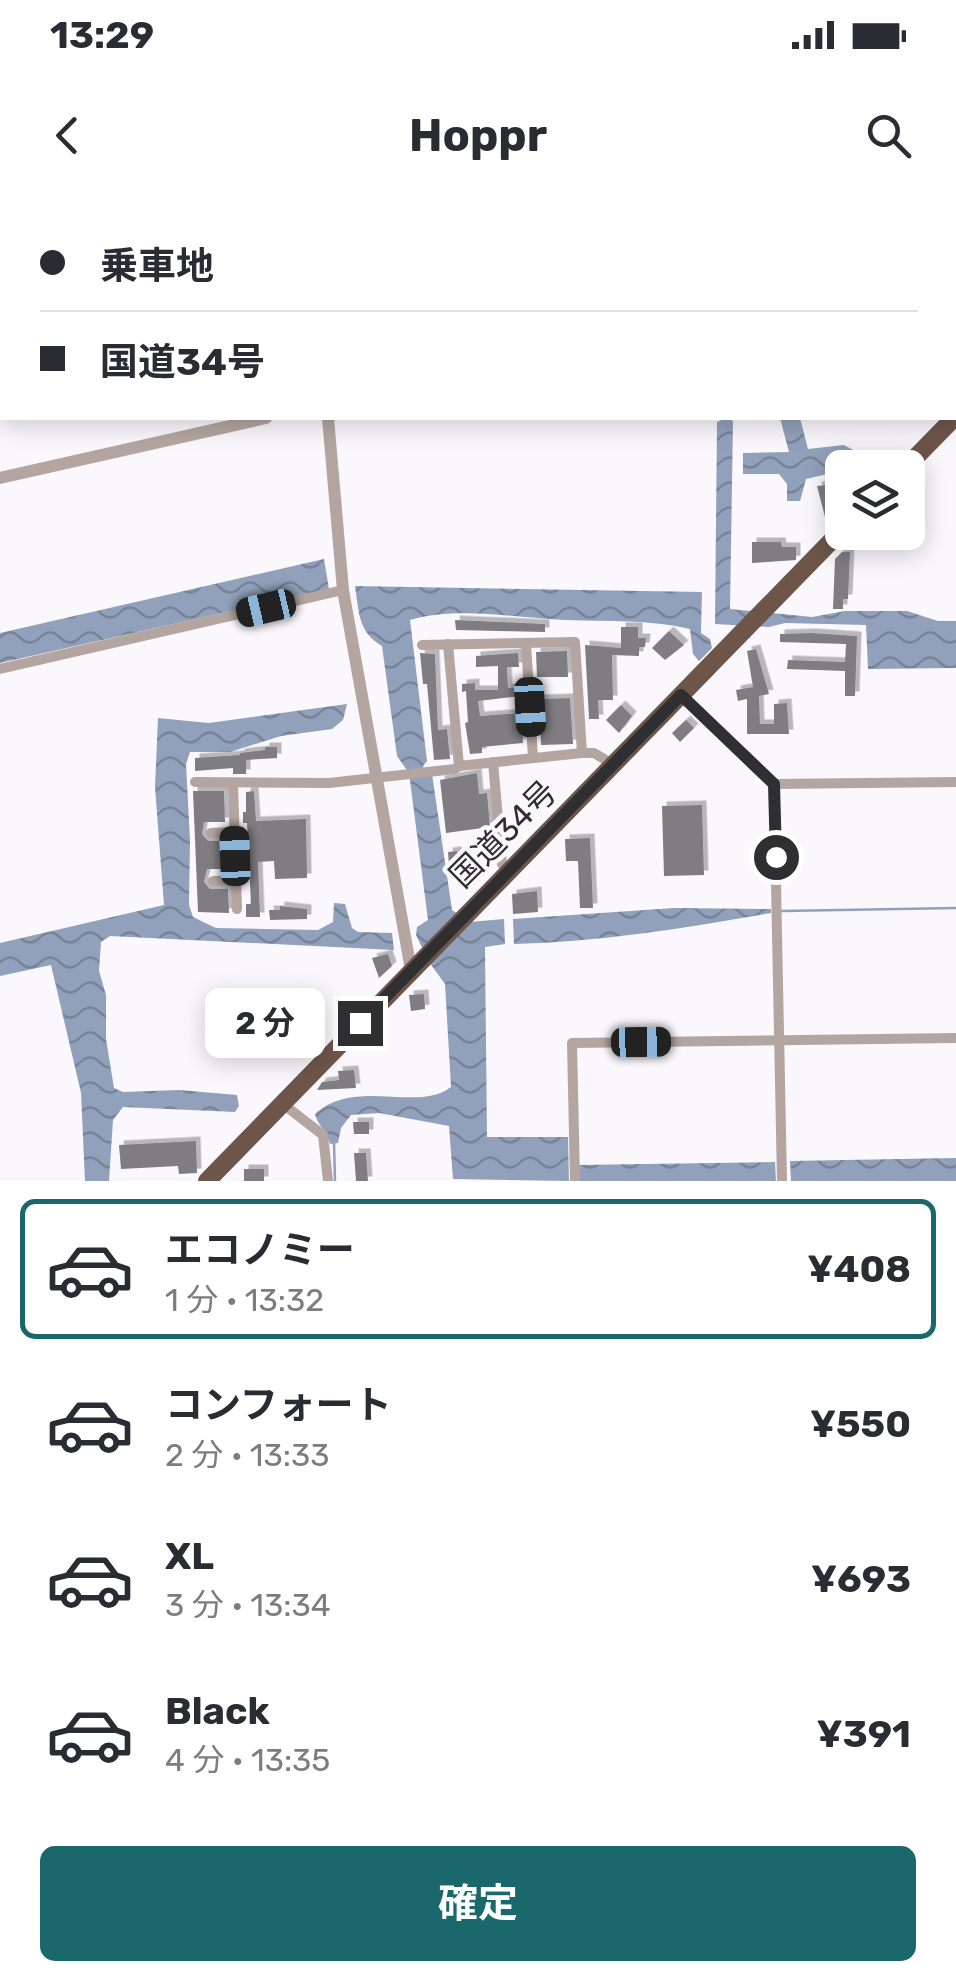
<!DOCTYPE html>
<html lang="ja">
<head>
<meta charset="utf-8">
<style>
  body { margin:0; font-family:Rubik,"Noto Sans JP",sans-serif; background:#f7f7f7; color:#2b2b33; height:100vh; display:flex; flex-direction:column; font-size:38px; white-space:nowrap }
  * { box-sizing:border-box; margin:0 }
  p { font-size:32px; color:#7c7c81 }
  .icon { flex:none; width:55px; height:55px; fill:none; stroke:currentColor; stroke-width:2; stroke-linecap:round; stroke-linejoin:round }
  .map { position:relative; height:981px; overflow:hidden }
  .panel { display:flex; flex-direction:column; background:#fff; flex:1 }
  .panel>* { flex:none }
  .banner { position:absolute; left:0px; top:0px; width:958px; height:220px; box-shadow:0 5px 25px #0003; display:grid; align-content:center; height:220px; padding:0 40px; background:#fff }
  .tools { position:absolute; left:825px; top:250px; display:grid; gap:20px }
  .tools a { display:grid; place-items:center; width:100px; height:100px; border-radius:15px; background:#fff; box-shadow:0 5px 25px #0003; font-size:50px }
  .end { position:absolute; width:45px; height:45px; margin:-22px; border:12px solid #2f2f31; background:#fff; box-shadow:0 0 0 5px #fff }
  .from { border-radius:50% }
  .bubble { position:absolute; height:70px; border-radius:15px; background:#fff; box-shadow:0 5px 25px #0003; font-size:32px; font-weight:700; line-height:70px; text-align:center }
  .car { position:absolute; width:30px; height:60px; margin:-30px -15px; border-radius:12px; box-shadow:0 0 8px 2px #0007; background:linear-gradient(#222 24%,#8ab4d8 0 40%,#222 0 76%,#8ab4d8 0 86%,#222 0) }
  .banner b { display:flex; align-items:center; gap:35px; height:95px; font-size:38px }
  .banner b+b { border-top:2px solid #e1e1e2 }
  .banner i { width:25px; height:25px; background:#2b2b33 }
  ul { padding:18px 0 0; list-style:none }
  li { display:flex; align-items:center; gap:30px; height:140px; margin:0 20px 15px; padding:0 20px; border:5px solid transparent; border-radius:15px }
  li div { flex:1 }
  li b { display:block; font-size:38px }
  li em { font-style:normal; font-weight:700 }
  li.on { border-color:#1a686c }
  li>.icon { width:90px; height:90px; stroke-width:1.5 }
  .primary-button { display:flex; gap:20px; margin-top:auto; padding:20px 40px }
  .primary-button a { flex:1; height:115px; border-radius:15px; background:#1a686c; color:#fff; font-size:40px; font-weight:700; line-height:115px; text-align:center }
  .status { display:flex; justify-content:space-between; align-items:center; height:70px; padding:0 50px; background:#fff; direction:ltr }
  .status svg { height:28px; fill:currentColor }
  header { display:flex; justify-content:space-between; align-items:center; height:130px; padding:0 40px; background:#fff; font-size:45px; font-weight:700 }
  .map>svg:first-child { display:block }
</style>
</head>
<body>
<div class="status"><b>13:29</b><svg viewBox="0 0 49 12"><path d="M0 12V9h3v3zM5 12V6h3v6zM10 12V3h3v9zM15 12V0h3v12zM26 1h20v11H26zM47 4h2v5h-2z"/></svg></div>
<header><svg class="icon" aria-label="back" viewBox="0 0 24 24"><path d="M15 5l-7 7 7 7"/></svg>Hoppr<svg class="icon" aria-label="search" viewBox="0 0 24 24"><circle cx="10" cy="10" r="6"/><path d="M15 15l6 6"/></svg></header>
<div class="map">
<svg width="956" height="981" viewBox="0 0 956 981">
  <defs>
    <pattern id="water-waves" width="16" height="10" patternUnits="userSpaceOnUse" patternTransform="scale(2.5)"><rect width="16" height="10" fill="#92a1bb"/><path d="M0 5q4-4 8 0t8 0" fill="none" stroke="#788499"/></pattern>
    <filter id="shadow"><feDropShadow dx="4.5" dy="-4.5" stdDeviation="0" flood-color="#0004"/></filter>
  </defs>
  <rect width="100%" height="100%" fill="#faf8fd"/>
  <!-- water -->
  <g fill="url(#water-waves)">
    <polygon points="726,218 733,221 730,409 812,417 845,411 907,411 938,421 956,421 956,468 868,469 866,425 785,423 769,427 715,424 717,222"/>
    <polygon points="780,218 800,218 808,249 844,245 857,252 868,252 858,260 836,265 836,272 806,279 800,301 787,301 787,284 779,274 743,274 743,253 789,252"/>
    <polygon points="324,359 329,389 0,463 0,433"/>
    <path d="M355,386l347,6 -1,41 9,6 2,9 -13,13 -6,-7 -3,-25c-41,-10 -82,-7 -124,-9 -51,-2 -107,-14 -156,0l17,141 -4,5 2,9 7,-1 20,136 18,12 34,-3 1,25 -20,3 2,190h81l1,44 -116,-2 -4,-53 -70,-13 -28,2 -10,13 -3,15 -8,1c-4,-14 -13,-20 -15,-30 40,-37 103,-1 136,-27l-6,-103 -16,-22 -13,-27 1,-8 11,-7 -19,-147 -12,-17 -15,-110c-24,-14 -23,-34 -27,-60z"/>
    <polygon points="347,504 343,520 332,529 281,536 230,552 190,552 186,564 190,640 189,705 193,717 216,728 318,730 333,722 334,703 345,704 352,728 358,732 392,733 394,750 110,736 101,742 99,771 106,795 106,839 114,888 123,892 179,890 237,895 239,906 235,912 123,907 113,920 109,981 85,981 81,893 51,765 0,776 0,743 164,705 155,587 158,518 209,523"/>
    <path d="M674,708l97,1v4c-85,15 -170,29 -257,31l-1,-25z"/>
    <polygon points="956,958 956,981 791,981 790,961"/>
    <polygon points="775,962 776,981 578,981 577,965"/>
  </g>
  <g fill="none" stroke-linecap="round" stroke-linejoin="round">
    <!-- stream -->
    <g stroke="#92a1bb" stroke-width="2.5">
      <polyline points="782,711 956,708"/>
      <polyline points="334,942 335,981"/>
    </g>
  </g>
  <!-- building -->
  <g fill="#7f7d82" filter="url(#shadow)">
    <polygon points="833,284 837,315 825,317 817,286"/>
    <polygon points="752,342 781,342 782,347 796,347 796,360 752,363"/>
    <polygon points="842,352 850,352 848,399 843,399 843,409 833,409 835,359"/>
    <polygon points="455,420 545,424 545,432 456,430"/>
    <polygon points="621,427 638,427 638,438 646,438 645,447 639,447 639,456 612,455 613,500 598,500 599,519 589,519 585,445 621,448"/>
    <polygon points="669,431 684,445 665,460 652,448"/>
    <polygon points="812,433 857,436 855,496 845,496 845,471 787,469 788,460 845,462 846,444 780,442 780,434"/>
    <polygon points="756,449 769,494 759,496 760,524 774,524 774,504 787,503 789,534 747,534 747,499 738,501 736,490 753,487 747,451"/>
    <polygon points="567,451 568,477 537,477 536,452"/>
    <polygon points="420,453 435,454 438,530 447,529 450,559 434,560 427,484 423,484"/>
    <polygon points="518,453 519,467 507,467 508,488 520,487 520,496 478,501 480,516 521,513 523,543 482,547 482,553 470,554 465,523 468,522 466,491 462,492 462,484 475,483 475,490 498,490 498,466 476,467 476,456"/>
    <polygon points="570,498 573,544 541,545 539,499"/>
    <polygon points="621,505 632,516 619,533 606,520"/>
    <polygon points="686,520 694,528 680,542 672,533"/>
    <polygon points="265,547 277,547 277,558 246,560 246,574 233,574 233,568 195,571 195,558 240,555 240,553 265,550"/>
    <polygon points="477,573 479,594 487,593 490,627 446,633 440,580"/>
    <polygon points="193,591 224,591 225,622 204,622 202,634 208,641 226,641 227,669 207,669 204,682 210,689 228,689 229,713 198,712"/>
    <polygon points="254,591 256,621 306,619 307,678 275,679 274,661 258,662 260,717 246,717 246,704 251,704 247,623 243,623 243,612 246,612 246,592"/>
    <polygon points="702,605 704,675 664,676 662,606"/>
    <polygon points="590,638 593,708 580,708 578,661 566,661 565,639"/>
    <polygon points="457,651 458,658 474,657 476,685 458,686 456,664 449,665 448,652"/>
    <polygon points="537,691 538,712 513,714 512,694"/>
    <polygon points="280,706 307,709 307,719 270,720 269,710 280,710"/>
    <polygon points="388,754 392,766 379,778 372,758"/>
    <polygon points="424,794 425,809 411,811 409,795"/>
    <polygon points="354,870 356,888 317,890 322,882 339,880 338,871"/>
    <polygon points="353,922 369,922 369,934 354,934"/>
    <polygon points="196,941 197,973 179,974 178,966 121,969 119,945"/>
    <polygon points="354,953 366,953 368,981 356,981"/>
    <rect x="244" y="969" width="20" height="12"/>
  </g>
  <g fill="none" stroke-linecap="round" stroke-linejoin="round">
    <!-- minor -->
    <g stroke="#b4a5a0" stroke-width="10">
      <polyline points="715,2 715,0"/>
      <polyline points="744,2 744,0"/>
      <polyline points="526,443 533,558"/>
      <polyline points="422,445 575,442 582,553"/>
      <polyline points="0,469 343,390"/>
      <polyline points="681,495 774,584 956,582"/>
      <polyline points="493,562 502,664 508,671"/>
      <polyline points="459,566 582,553 594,553 614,565"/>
      <polyline points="195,582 329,583 455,569 459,566 448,444"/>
      <polyline points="233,584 237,709"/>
      <polyline points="774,584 782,981"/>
      <polyline points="211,633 234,632"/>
      <polyline points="213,681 236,680"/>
      <polyline points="283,904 323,935 328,981"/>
      <polyline points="575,981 572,843 956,838"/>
    </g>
    <!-- tertiary -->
    <g stroke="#b4a5a0" stroke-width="12">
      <polyline points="296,0 297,2"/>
      <polyline points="328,218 343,390 411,770"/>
      <polyline points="0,278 266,218"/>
    </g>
    <!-- trunk -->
    <g stroke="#6e554a" stroke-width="18">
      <polyline points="905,268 954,218"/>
      <polyline points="207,981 842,330"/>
    </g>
  </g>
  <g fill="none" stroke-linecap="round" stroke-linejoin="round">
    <!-- route -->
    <polyline stroke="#2f2f31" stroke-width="12" points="360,823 681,495 774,584 776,657"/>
  </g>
  <g text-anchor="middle" stroke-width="9" stroke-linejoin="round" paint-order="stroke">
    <!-- street labels -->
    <g font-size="32" fill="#2f2f31" stroke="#faf8fd">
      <text transform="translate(503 634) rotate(-45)" y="11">国道34号</text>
    </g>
  </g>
</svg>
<div class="tools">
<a><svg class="icon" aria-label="layers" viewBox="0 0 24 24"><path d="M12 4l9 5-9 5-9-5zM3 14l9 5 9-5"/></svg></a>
</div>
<i class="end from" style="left:776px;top:657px"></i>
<i class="end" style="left:360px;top:823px"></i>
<div class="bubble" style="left:205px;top:788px;width:120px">2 分</div>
<i class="car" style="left:266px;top:408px;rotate:257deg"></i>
<i class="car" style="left:530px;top:507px;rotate:177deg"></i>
<i class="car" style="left:235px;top:656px;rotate:358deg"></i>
<i class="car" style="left:641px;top:842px;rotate:89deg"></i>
<div class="banner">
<b><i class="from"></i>乗車地</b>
<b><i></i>国道34号</b>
</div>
</div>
<section class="panel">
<ul>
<li class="on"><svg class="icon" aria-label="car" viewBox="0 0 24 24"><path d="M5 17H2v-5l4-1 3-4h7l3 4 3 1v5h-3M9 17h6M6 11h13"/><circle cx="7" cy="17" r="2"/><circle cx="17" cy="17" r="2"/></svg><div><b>エコノミー</b><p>1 分 · 13:32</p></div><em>¥408</em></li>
<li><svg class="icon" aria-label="car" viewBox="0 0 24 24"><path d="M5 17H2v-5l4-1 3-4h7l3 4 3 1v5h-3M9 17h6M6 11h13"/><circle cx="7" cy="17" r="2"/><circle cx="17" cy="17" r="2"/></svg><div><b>コンフォート</b><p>2 分 · 13:33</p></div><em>¥550</em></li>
<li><svg class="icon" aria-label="car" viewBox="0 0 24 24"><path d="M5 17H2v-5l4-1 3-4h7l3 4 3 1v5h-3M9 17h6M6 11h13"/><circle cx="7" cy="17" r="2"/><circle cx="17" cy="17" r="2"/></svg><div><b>XL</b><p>3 分 · 13:34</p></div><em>¥693</em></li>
<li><svg class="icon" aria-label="car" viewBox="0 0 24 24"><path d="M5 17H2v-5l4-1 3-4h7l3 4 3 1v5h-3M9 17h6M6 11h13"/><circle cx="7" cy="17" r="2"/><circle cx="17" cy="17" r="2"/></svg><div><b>Black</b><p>4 分 · 13:35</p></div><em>¥391</em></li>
</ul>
<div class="primary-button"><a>確定</a></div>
</section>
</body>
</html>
